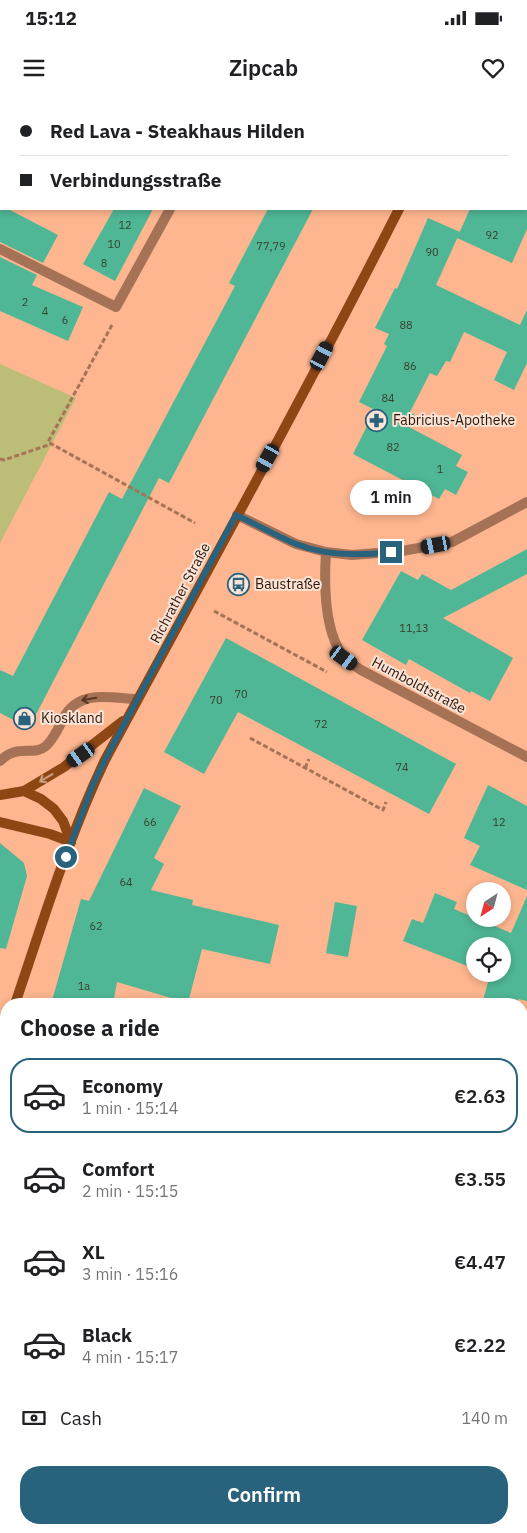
<!DOCTYPE html>
<html lang="en">
<head>
<meta charset="utf-8">
<style>
  body { margin:0; font-family:"IBM Plex Sans",sans-serif; background:#f6f6f6; color:#202124; height:100vh; display:flex; flex-direction:column; font-size:19px; white-space:nowrap }
  * { box-sizing:border-box; margin:0 }
  p { font-size:16px; color:#757577 }
  .icon { flex:none; width:28px; height:28px; fill:none; stroke:currentColor; stroke-width:2; stroke-linecap:round; stroke-linejoin:round }
  .map { position:relative; flex:1; overflow:hidden }
  .details { position:absolute; left:0px; top:898px; width:528px; height:536px; display:flex; flex-direction:column; background:#fff; border-radius:20px 20px 0 0; box-shadow:0 2px 8px #0003 }
  .details>* { flex:none }
  .banner { position:absolute; left:0px; top:0px; width:528px; height:110px; box-shadow:0 2px 8px #0003; display:grid; align-content:center; height:110px; padding:0 20px; background:#fff }
  .needle { width:32px; rotate:216deg }
  .controls { position:absolute; left:466px; top:782px; display:grid; gap:10px }
  .controls a { display:grid; place-items:center; width:45px; height:45px; border-radius:50%; background:#fff; box-shadow:0 2px 8px #0003; font-size:25px }
  .end { position:absolute; width:22px; height:22px; margin:-11px; border:6px solid #29627c; background:#fff; box-shadow:0 0 0 2px #fff }
  .from { border-radius:50% }
  .bubble { position:absolute; height:35px; border-radius:18px; background:#fff; box-shadow:0 2px 8px #0003; font-size:16px; font-weight:600; line-height:35px; text-align:center }
  .car { position:absolute; width:15px; height:30px; margin:-15px -8px; border-radius:6px; box-shadow:0 0 4px 1px #0007; background:linear-gradient(#222 24%,#8ab4d8 0 40%,#222 0 76%,#8ab4d8 0 86%,#222 0) }
  .banner b { display:flex; align-items:center; gap:18px; height:48px; font-size:19px }
  .banner b+b { border-top:1px solid #e0e0e0 }
  .banner i { width:12px; height:12px; background:#202124 }
  ul { padding:0; list-style:none }
  li { display:flex; align-items:center; gap:15px; height:75px; margin:0 10px 8px; padding:0 10px; border:2px solid transparent; border-radius:20px }
  li div { flex:1 }
  li b { display:block; font-size:19px }
  li em { font-style:normal; font-weight:600 }
  li.selected { border-color:#29627c }
  li>.icon { width:45px; height:45px; stroke-width:1.5 }
  h2 { padding:0 20px; font-size:22px; line-height:60px }
  .pay { display:flex; align-items:center; gap:12px; height:55px; padding:0 20px; font-size:19px }
  .pay p { margin-inline-start:auto }
  .button { display:flex; gap:10px; margin-top:auto; padding:10px 20px }
  .button a { flex:1; height:58px; border-radius:20px; background:#29627c; color:#fff; font-size:20px; font-weight:600; line-height:58px; text-align:center }
  .status { display:flex; justify-content:space-between; align-items:center; height:35px; padding:0 25px; background:#fff; direction:ltr }
  .status svg { height:14px; fill:currentColor }
  header { display:flex; justify-content:space-between; align-items:center; height:65px; padding:0 20px; background:#fff; font-size:22px; font-weight:600 }
  .map>svg:first-child { display:block }
</style>
</head>
<body>
<div class="status"><b>15:12</b><svg viewBox="0 0 49 12"><path d="M0 12V9h3v3zM5 12V6h3v6zM10 12V3h3v9zM15 12V0h3v12zM26 1h20v11H26zM47 4h2v5h-2z"/></svg></div>
<header><svg class="icon" aria-label="menu" viewBox="0 0 24 24"><path d="M4 6h16M4 12h16M4 18h16"/></svg>Zipcab<svg class="icon" aria-label="heart" viewBox="0 0 24 24"><path d="M12 20l-8-8c-3-5 5-10 8-4 3-6 11-1 8 4z"/></svg></header>
<div class="map">
<svg width="527" height="1433" viewBox="0 0 527 1433">
  <rect width="100%" height="100%" fill="#fdb68f"/>
  <!-- green -->
  <polygon fill="#bcbe78" points="0,264 76,298 0,443"/>
  <!-- building -->
  <g fill="#4fb796">
    <polygon points="0,104 1,109 8,109 58,135 43,163 0,142"/>
    <polygon points="114,109 153,109 115,181 83,164"/>
    <polygon points="268,109 313,109 169,383 159,378 29,628 0,613 0,570 13,576 109,392 122,399 235,186 229,183"/>
    <polygon points="470,109 527,109 527,129 512,163 457,138"/>
    <polygon points="428,118 460,132 436,185 520,225 527,210 527,263 514,290 494,280 507,252 464,232 450,262 446,261 437,276 430,273 410,312 415,315 409,327 462,355 456,366 468,372 456,395 445,389 439,399 353,354 375,310 359,302 387,246 384,244 389,234 375,228 395,188 397,189"/>
    <polygon points="0,157 37,175 32,185 83,207 68,241 0,211"/>
    <polygon points="527,449 527,474 443,518 513,558 490,601 471,591 470,593 409,559 406,565 362,540 401,471 418,480 422,474 451,490"/>
    <polygon points="226,538 456,664 429,714 238,612 204,674 164,652"/>
    <polygon points="488,685 527,706 527,790 470,765 480,746 464,738"/>
    <polygon points="144,688 181,706 154,758 164,764 151,790 193,800 192,805 279,825 270,864 202,849 188,903 117,882 113,904 51,904 81,799 89,801"/>
    <polygon points="0,743 24,763 27,776 6,849 0,848"/>
    <polygon points="435,793 457,802 454,809 511,833 527,796 527,901 518,899 517,904 482,904 490,875 487,874 502,874 502,846 475,846 475,869 403,841 412,819 423,823"/>
    <polygon points="335,802 357,806 348,857 326,853"/>
  </g>
  <g fill="none" stroke-linecap="round" stroke-linejoin="round">
    <!-- path -->
    <g stroke="#a77356" stroke-width="3" stroke-dasharray="5 2.5" stroke-linecap="butt">
      <polyline points="112,225 48,342 195,423"/>
      <polyline points="0,359 4,360 51,344"/>
      <polyline points="214,511 327,572"/>
      <polyline points="250,638 383,710 386,702"/>
      <polyline points="305,668 309,659"/>
    </g>
    <!-- service -->
    <path stroke="#a57256" stroke-width="10" d="M0,661c18,-18 33,-4 46,-15 8,-7 13,-19 18,-29 16,-28 46,-19 73,-18"/>
    <!-- minor -->
    <g stroke="#a57256" stroke-width="10">
      <polyline points="336,0 338,1"/>
      <polyline points="229,1 230,0"/>
      <polyline points="0,149 116,207 170,109"/>
      <polyline points="237,415 296,444 326,452 352,455 402,451 452,442 527,402"/>
      <path d="M326,452c-2,31 -2,78 17,104 4,6 13,10 18,14l166,87"/>
      <polyline points="521,1070 527,1071"/>
    </g>
    <!-- secondary -->
    <g stroke="#8f4615" stroke-width="10">
      <polyline points="452,1 453,0"/>
      <polyline points="24,691 64,667 123,621"/>
      <polyline points="0,695 24,691 41,699 54,709 63,721 71,742"/>
      <polyline points="0,722 50,734 71,742"/>
      <path d="M15,904c28,-82 53,-166 90,-244 99,-183 200,-366 294,-551"/>
      <polyline points="0,954 6,933"/>
    </g>
  </g>
  <!-- one-way arrows -->
  <defs><path id="oneway-shaft" d="M-6 0H5M1.5-3L5.5 0L1.5 3" fill="none" stroke-width="1.6" stroke-linecap="round" stroke-linejoin="round" transform="scale(1.25)"/></defs>
  <use stroke="#593623" href="#oneway-shaft" transform="translate(89 599) rotate(171)"/>
  <use stroke="#ca9d80" href="#oneway-shaft" transform="translate(46 678) rotate(149)"/>
  <g fill="none" stroke-linecap="round" stroke-linejoin="round">
    <!-- route -->
    <path stroke="#29627c" stroke-width="6" d="M66,757l26,-70 13,-27 131,-245c20,9 40,21 60,29 30,12 63,12 95,8"/>
  </g>
  <!-- icons -->
  <defs>
    <symbol id="pharmacy-ring" viewBox="-11 -11 22 22"><circle r="9.5" fill="#fae4d8" stroke="#29627c" stroke-width="1.5"/><path d="M-2-6h4v4h4v4h-4v4h-4v-4h-4v-4h4Z" fill="#29627c"/></symbol>
    <symbol id="bus-ring" viewBox="-11 -11 22 22"><circle r="9.5" fill="#fae4d8" stroke="#29627c" stroke-width="1.5"/><path d="M-5-6H5V4H4V6H2V4H-2V6H-4V4H-5ZM-3.5-4V0h7V-4ZM-3.5 1.2v1.5H-2V1.2ZM2 1.2v1.5H3.5V1.2Z" fill="#29627c"/></symbol>
    <symbol id="shop-ring" viewBox="-11 -11 22 22"><circle r="9.5" fill="#fae4d8" stroke="#29627c" stroke-width="1.5"/><path d="M-5-2.5h2.3a2.7 3.5 0 0 1 5.4 0H5L5.5 6h-11ZM-1.5-2.5h3a1.5 2.3 0 0 0-3 0Z" fill="#29627c"/></symbol>
  </defs>
  <g fill-rule="evenodd">
    <use href="#pharmacy-ring" x="364" y="308" width="25" height="25"/>
    <use href="#bus-ring" x="226" y="472" width="25" height="25"/>
    <use href="#shop-ring" x="12" y="606" width="25" height="25"/>
  </g>
  <g text-anchor="middle" stroke-width="4" stroke-linejoin="round" paint-order="stroke">
    <!-- number labels -->
    <g font-size="11" fill="#383e2b">
      <text x="125" y="129">12</text>
      <text x="492" y="139">92</text>
      <text x="114" y="148">10</text>
      <text x="271" y="150">77,79</text>
      <text x="432" y="156">90</text>
      <text x="104" y="167">8</text>
      <text x="25" y="206">2</text>
      <text x="45" y="215">4</text>
      <text x="65" y="224">6</text>
      <text x="406" y="229">88</text>
      <text x="410" y="270">86</text>
      <text x="388" y="302">84</text>
      <text x="393" y="351">82</text>
      <text x="440" y="373">1</text>
      <text x="414" y="532">11,13</text>
      <text x="241" y="598">70</text>
      <text x="216" y="604">70</text>
      <text x="321" y="628">72</text>
      <text x="402" y="671">74</text>
      <text x="150" y="726">66</text>
      <text x="499" y="726">12</text>
      <text x="126" y="786">64</text>
      <text x="96" y="830">62</text>
      <text x="84" y="890">1a</text>
    </g>
    <!-- poi labels -->
    <g font-size="14" fill="#301607" stroke="#fae4d8" text-anchor="start">
      <text x="393" y="325">Fabricius-Apotheke</text>
      <text x="255" y="489">Baustraße</text>
      <text x="41" y="623">Kioskland</text>
    </g>
    <!-- street labels -->
    <g font-size="14" fill="#301607" stroke="#fae4d8">
      <text transform="translate(180 493) rotate(-62)" y="5">Richrather Straße</text>
      <text transform="translate(419 585) rotate(28)" y="5">Humboldtstraße</text>
    </g>
  </g>
</svg>
<div class="controls">
<a><svg class="needle" viewBox="-14 -14 28 28"><path d="M0-13l5 13h-10z" fill="#e53935"/><path d="M0 13l5-13h-10z" fill="#757577"/></svg></a>
<a><svg class="icon" aria-label="locate" viewBox="0 0 24 24"><circle cx="12" cy="12" r="6"/><path d="M12 2v4M12 18v4M2 12h4M18 12h4"/></svg></a>
</div>
<i class="end from" style="left:66px;top:757px"></i>
<i class="end" style="left:391px;top:452px"></i>
<div class="bubble" style="left:350px;top:380px;width:82px">1 min</div>
<i class="car" style="left:322px;top:256px;rotate:28deg"></i>
<i class="car" style="left:268px;top:358px;rotate:209deg"></i>
<i class="car" style="left:436px;top:445px;rotate:259deg"></i>
<i class="car" style="left:344px;top:558px;rotate:126deg"></i>
<i class="car" style="left:81px;top:655px;rotate:235deg"></i>
<div class="banner">
<b><i class="from"></i>Red Lava - Steakhaus Hilden</b>
<b><i></i>Verbindungsstraße</b>
</div>
<section class="details">
<h2>Choose a ride</h2>
<ul>
<li class="selected"><svg class="icon" aria-label="car" viewBox="0 0 24 24"><path d="M5 17H2v-5l4-1 3-4h7l3 4 3 1v5h-3M9 17h6M6 11h13"/><circle cx="7" cy="17" r="2"/><circle cx="17" cy="17" r="2"/></svg><div><b>Economy</b><p>1 min · 15:14</p></div><em>€2.63</em></li>
<li><svg class="icon" aria-label="car" viewBox="0 0 24 24"><path d="M5 17H2v-5l4-1 3-4h7l3 4 3 1v5h-3M9 17h6M6 11h13"/><circle cx="7" cy="17" r="2"/><circle cx="17" cy="17" r="2"/></svg><div><b>Comfort</b><p>2 min · 15:15</p></div><em>€3.55</em></li>
<li><svg class="icon" aria-label="car" viewBox="0 0 24 24"><path d="M5 17H2v-5l4-1 3-4h7l3 4 3 1v5h-3M9 17h6M6 11h13"/><circle cx="7" cy="17" r="2"/><circle cx="17" cy="17" r="2"/></svg><div><b>XL</b><p>3 min · 15:16</p></div><em>€4.47</em></li>
<li><svg class="icon" aria-label="car" viewBox="0 0 24 24"><path d="M5 17H2v-5l4-1 3-4h7l3 4 3 1v5h-3M9 17h6M6 11h13"/><circle cx="7" cy="17" r="2"/><circle cx="17" cy="17" r="2"/></svg><div><b>Black</b><p>4 min · 15:17</p></div><em>€2.22</em></li>
</ul>
<div class="pay"><svg class="icon" aria-label="cash" viewBox="0 0 24 24"><path d="M3 7h18v10H3z"/><circle cx="12" cy="12" r="2"/></svg>Cash<p>140 m</p></div>
<div class="button"><a>Confirm</a></div>
</section>
</div>
</body>
</html>
